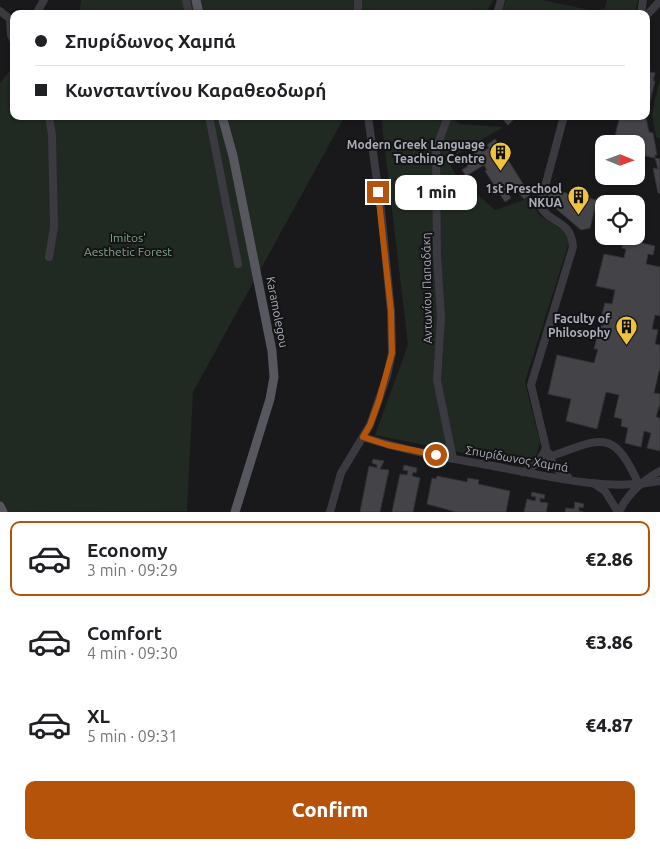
<!DOCTYPE html>
<html lang="en">
<head>
<meta charset="utf-8">
<style>
  body { margin:0; font-family:Ubuntu,sans-serif; background:#f2f2f2; color:#202124; height:100vh; display:flex; flex-direction:column; font-size:19px; white-space:nowrap }
  * { box-sizing:border-box; margin:0 }
  p { font-size:16px; color:#757577 }
  .icon { flex:none; width:28px; height:28px; fill:none; stroke:currentColor; stroke-width:2; stroke-linecap:round; stroke-linejoin:round }
  .map { position:relative; height:512px; overflow:hidden }
  .drawer { display:flex; flex-direction:column; background:#fff; flex:1 }
  .drawer>* { flex:none }
  .guide { position:absolute; left:10px; top:10px; width:640px; height:110px; border-radius:10px; box-shadow:0 1px 4px #0004; display:grid; align-content:center; height:110px; padding:0 25px; background:#fff }
  .needle { width:32px; rotate:91deg }
  .tools { position:absolute; left:595px; top:135px; display:grid; gap:10px }
  .tools a { display:grid; place-items:center; width:50px; height:50px; border-radius:10px; background:#fff; box-shadow:0 1px 4px #0004; font-size:25px }
  .end { position:absolute; width:22px; height:22px; margin:-11px; border:6px solid #b45309; background:#fff; box-shadow:0 0 0 2px #fff }
  .from { border-radius:50% }
  .bubble { position:absolute; height:35px; border-radius:10px; background:#fff; box-shadow:0 1px 4px #0004; font-size:16px; font-weight:800; line-height:35px; text-align:center }
  .guide b { display:flex; align-items:center; gap:18px; height:48px; font-size:19px }
  .guide b+b { border-top:1px solid #e0e0e0 }
  .guide i { width:12px; height:12px; background:#202124 }
  ul { padding:9px 0 0; list-style:none }
  li { display:flex; align-items:center; gap:15px; height:75px; margin:0 10px 8px; padding:0 15px; border:2px solid transparent; border-radius:10px }
  li div { flex:1 }
  li b { display:block; font-size:19px }
  li em { font-style:normal; font-weight:800 }
  li.active { border-color:#b45309 }
  li>.icon { width:45px; height:45px; stroke-width:1.5 }
  .cta { display:flex; gap:10px; margin-top:auto; padding:10px 25px }
  .cta a { flex:1; height:58px; border-radius:10px; background:#b45309; color:#fff; font-size:20px; font-weight:800; line-height:58px; text-align:center }
  .map>svg:first-child { display:block }
</style>
</head>
<body>
<div class="map">
<svg width="660" height="512" viewBox="0 0 660 512">
  <rect width="100%" height="100%" fill="#19191b"/>
  <!-- green -->
  <g fill="#202922">
    <polygon points="81,0 493,0 485,14 79,14"/>
    <polygon points="506,0 542,0 595,11 605,8 607,0 638,0 635,14 500,14"/>
    <polygon points="14,66 14,116 345,116 193,392 187,511 0,512 0,83"/>
    <polygon points="660,77 660,139 656,137 652,114"/>
    <polygon points="381,116 449,116 460,124 503,127 453,157 451,166 456,175 495,210 529,198 539,215 565,232 569,242 525,382 540,443 535,460 523,465 375,435 408,345"/>
  </g>
  <!-- building -->
  <g fill="#434348" stroke="#333337">
    <polygon points="646,71 655,73 653,81 655,81 646,118 649,132 653,133 657,155 655,155 655,158 636,154 636,144 613,144 620,116 646,116"/>
    <polygon points="500,116 513,116 515,118 508,125"/>
    <polygon points="495,139 530,195 524,199 513,187 507,191 511,198 505,202 485,171 487,170 484,165 466,176 462,170 468,166 466,163 476,156 474,153 480,149 482,152 489,148 487,145"/>
    <polygon points="655,158 660,159 660,193 658,193 653,168 658,169"/>
    <polygon points="549,189 597,200 590,228 581,230 547,201"/>
    <polygon points="602,197 625,203 604,204 604,221 597,219"/>
    <polygon points="624,239 655,246 653,255 648,254 646,264 660,267 660,316 655,315 652,329 658,330 655,344 660,345 660,371 659,371 654,393 660,394 660,403 656,417 660,418 660,451 647,448 651,433 644,431 641,447 625,443 628,428 621,426 622,419 614,417 619,395 606,392 597,429 566,421 571,399 548,394 557,355 594,363 598,349 594,349 600,325 603,326 605,319 601,318 605,303 612,304 615,290 596,286 604,254 624,258 626,249 622,248"/>
    <polygon points="373,459 384,461 380,469 389,470 380,512 360,512 369,466 377,468 377,465 372,463"/>
    <polygon points="404,465 417,468 416,473 413,472 412,476 420,478 413,512 392,512 400,474 407,475 408,471 403,470"/>
    <polygon points="437,476 467,482 468,478 479,480 478,484 510,491 506,512 456,512 427,504 432,478 436,479"/>
    <polygon points="532,492 545,495 544,499 540,498 540,502 548,503 546,512 524,512 527,499 535,501 536,497 531,496"/>
    <polygon points="575,502 584,504 583,508 579,507 579,511 583,512 565,512 566,508 574,509"/>
  </g>
  <g fill="none" stroke-linecap="round" stroke-linejoin="round">
    <!-- minor -->
    <g stroke="#3a3a40" stroke-width="8">
      <polyline points="186,0 189,14"/>
      <polyline points="0,11 10,19 11,35 14,42"/>
      <polyline points="36,14 44,0"/>
      <polyline points="358,14 358,0"/>
      <polyline points="497,14 501,0"/>
      <polyline points="641,14 643,0"/>
      <polyline points="646,16 660,1"/>
      <polyline points="49,116 52,135 54,227 49,257"/>
      <polyline points="209,116 238,264"/>
      <polyline points="448,116 436,149 437,256 441,317 437,380 453,459"/>
      <path d="M363,437c42,14 86,21 130,29 54,10 113,26 167,15"/>
      <path d="M548,452c4,12 9,20 20,25"/>
      <path d="M549,457c52,-18 64,-31 90,28"/>
      <path d="M523,472c12,-5 18,-12 23,-24l-15,-63 42,-138c-2,-29 -24,-22 -33,-42l24,-89"/>
      <polyline points="593,483 605,491 618,512"/>
      <polyline points="330,512 341,473 370,425 387,376 392,353 391,311 381,210 368,116"/>
      <path d="M619,512c9,-19 23,-31 41,-41"/>
    </g>
    <!-- major -->
    <g stroke="#56575f" stroke-width="9">
      <polyline points="196,0 199,14"/>
      <polyline points="222,116 233,156 272,351 274,377 270,399 235,512"/>
      <polyline points="0,506 3,512"/>
    </g>
  </g>
  <g fill="none" stroke-linecap="round" stroke-linejoin="round">
    <!-- route -->
    <polyline stroke="#b45309" stroke-width="6" points="378,192 391,311 392,353 379,400 370,425 363,437 388,445 436,455"/>
  </g>
  <!-- icons -->
  <defs>
    <symbol id="building-pin" viewBox="-11 -11 22 30"><path d="M0 17L-7.5 6A9.5 9.5 0 1 1 7.5 6Z" fill="#f1c33a" stroke="#141416"/><path d="M-4-6H4V6H1V3H-1V6H-4ZM-2.5-4.3h1.7v1.8h-1.7ZM.8-4.3h1.7v1.8H.8ZM-2.5-1h1.7V.8h-1.7ZM.8-1h1.7V.8H.8Z" fill="#111"/></symbol>
  </defs>
  <g fill-rule="evenodd">
    <use href="#building-pin" x="488" y="140" width="25" height="34"/>
    <use href="#building-pin" x="566" y="184" width="25" height="34"/>
    <use href="#building-pin" x="614" y="314" width="25" height="34"/>
  </g>
  <g text-anchor="middle" stroke-width="4" stroke-linejoin="round" paint-order="stroke">
    <!-- poi labels -->
    <g font-size="12" font-weight="bold" fill="#abaeba" stroke="#141416" text-anchor="end">
      <text x="485" y="149">Modern Greek Language<tspan x="485" dy="14">Teaching Centre</tspan></text>
      <text x="562" y="193">1st Preschool<tspan x="562" dy="14">NKUA</tspan></text>
      <text x="610" y="323">Faculty of<tspan x="610" dy="14">Philosophy</tspan></text>
    </g>
    <!-- park labels -->
    <g font-size="12" fill="#82a587" stroke="#141416">
      <text x="128" y="242">Imitos'<tspan x="128" dy="14">Aesthetic Forest</tspan></text>
    </g>
    <!-- street labels -->
    <g font-size="12" fill="#abaeba" stroke="#141416">
      <text transform="translate(427 288) rotate(-91)" y="4">Αντωνίου Παπαδάκη</text>
      <text transform="translate(277 312) rotate(79)" y="4">Karamolegou</text>
      <text transform="translate(517 459) rotate(10)" y="4">Σπυρίδωνος Χαμπά</text>
    </g>
  </g>
</svg>
<div class="tools">
<a><svg class="needle" viewBox="-14 -14 28 28"><path d="M0-13l5 13h-10z" fill="#e53935"/><path d="M0 13l5-13h-10z" fill="#757577"/></svg></a>
<a><svg class="icon" aria-label="locate" viewBox="0 0 24 24"><circle cx="12" cy="12" r="6"/><path d="M12 2v4M12 18v4M2 12h4M18 12h4"/></svg></a>
</div>
<i class="end from" style="left:436px;top:455px"></i>
<i class="end" style="left:378px;top:192px"></i>
<div class="bubble" style="left:395px;top:175px;width:82px">1 min</div>
<div class="guide">
<b><i class="from"></i>Σπυρίδωνος Χαμπά</b>
<b><i></i>Κωνσταντίνου Καραθεοδωρή</b>
</div>
</div>
<section class="drawer">
<ul>
<li class="active"><svg class="icon" aria-label="car" viewBox="0 0 24 24"><path d="M5 17H2v-5l4-1 3-4h7l3 4 3 1v5h-3M9 17h6M6 11h13"/><circle cx="7" cy="17" r="2"/><circle cx="17" cy="17" r="2"/></svg><div><b>Economy</b><p>3 min · 09:29</p></div><em>€2.86</em></li>
<li><svg class="icon" aria-label="car" viewBox="0 0 24 24"><path d="M5 17H2v-5l4-1 3-4h7l3 4 3 1v5h-3M9 17h6M6 11h13"/><circle cx="7" cy="17" r="2"/><circle cx="17" cy="17" r="2"/></svg><div><b>Comfort</b><p>4 min · 09:30</p></div><em>€3.86</em></li>
<li><svg class="icon" aria-label="car" viewBox="0 0 24 24"><path d="M5 17H2v-5l4-1 3-4h7l3 4 3 1v5h-3M9 17h6M6 11h13"/><circle cx="7" cy="17" r="2"/><circle cx="17" cy="17" r="2"/></svg><div><b>XL</b><p>5 min · 09:31</p></div><em>€4.87</em></li>
</ul>
<div class="cta"><a>Confirm</a></div>
</section>
</body>
</html>
